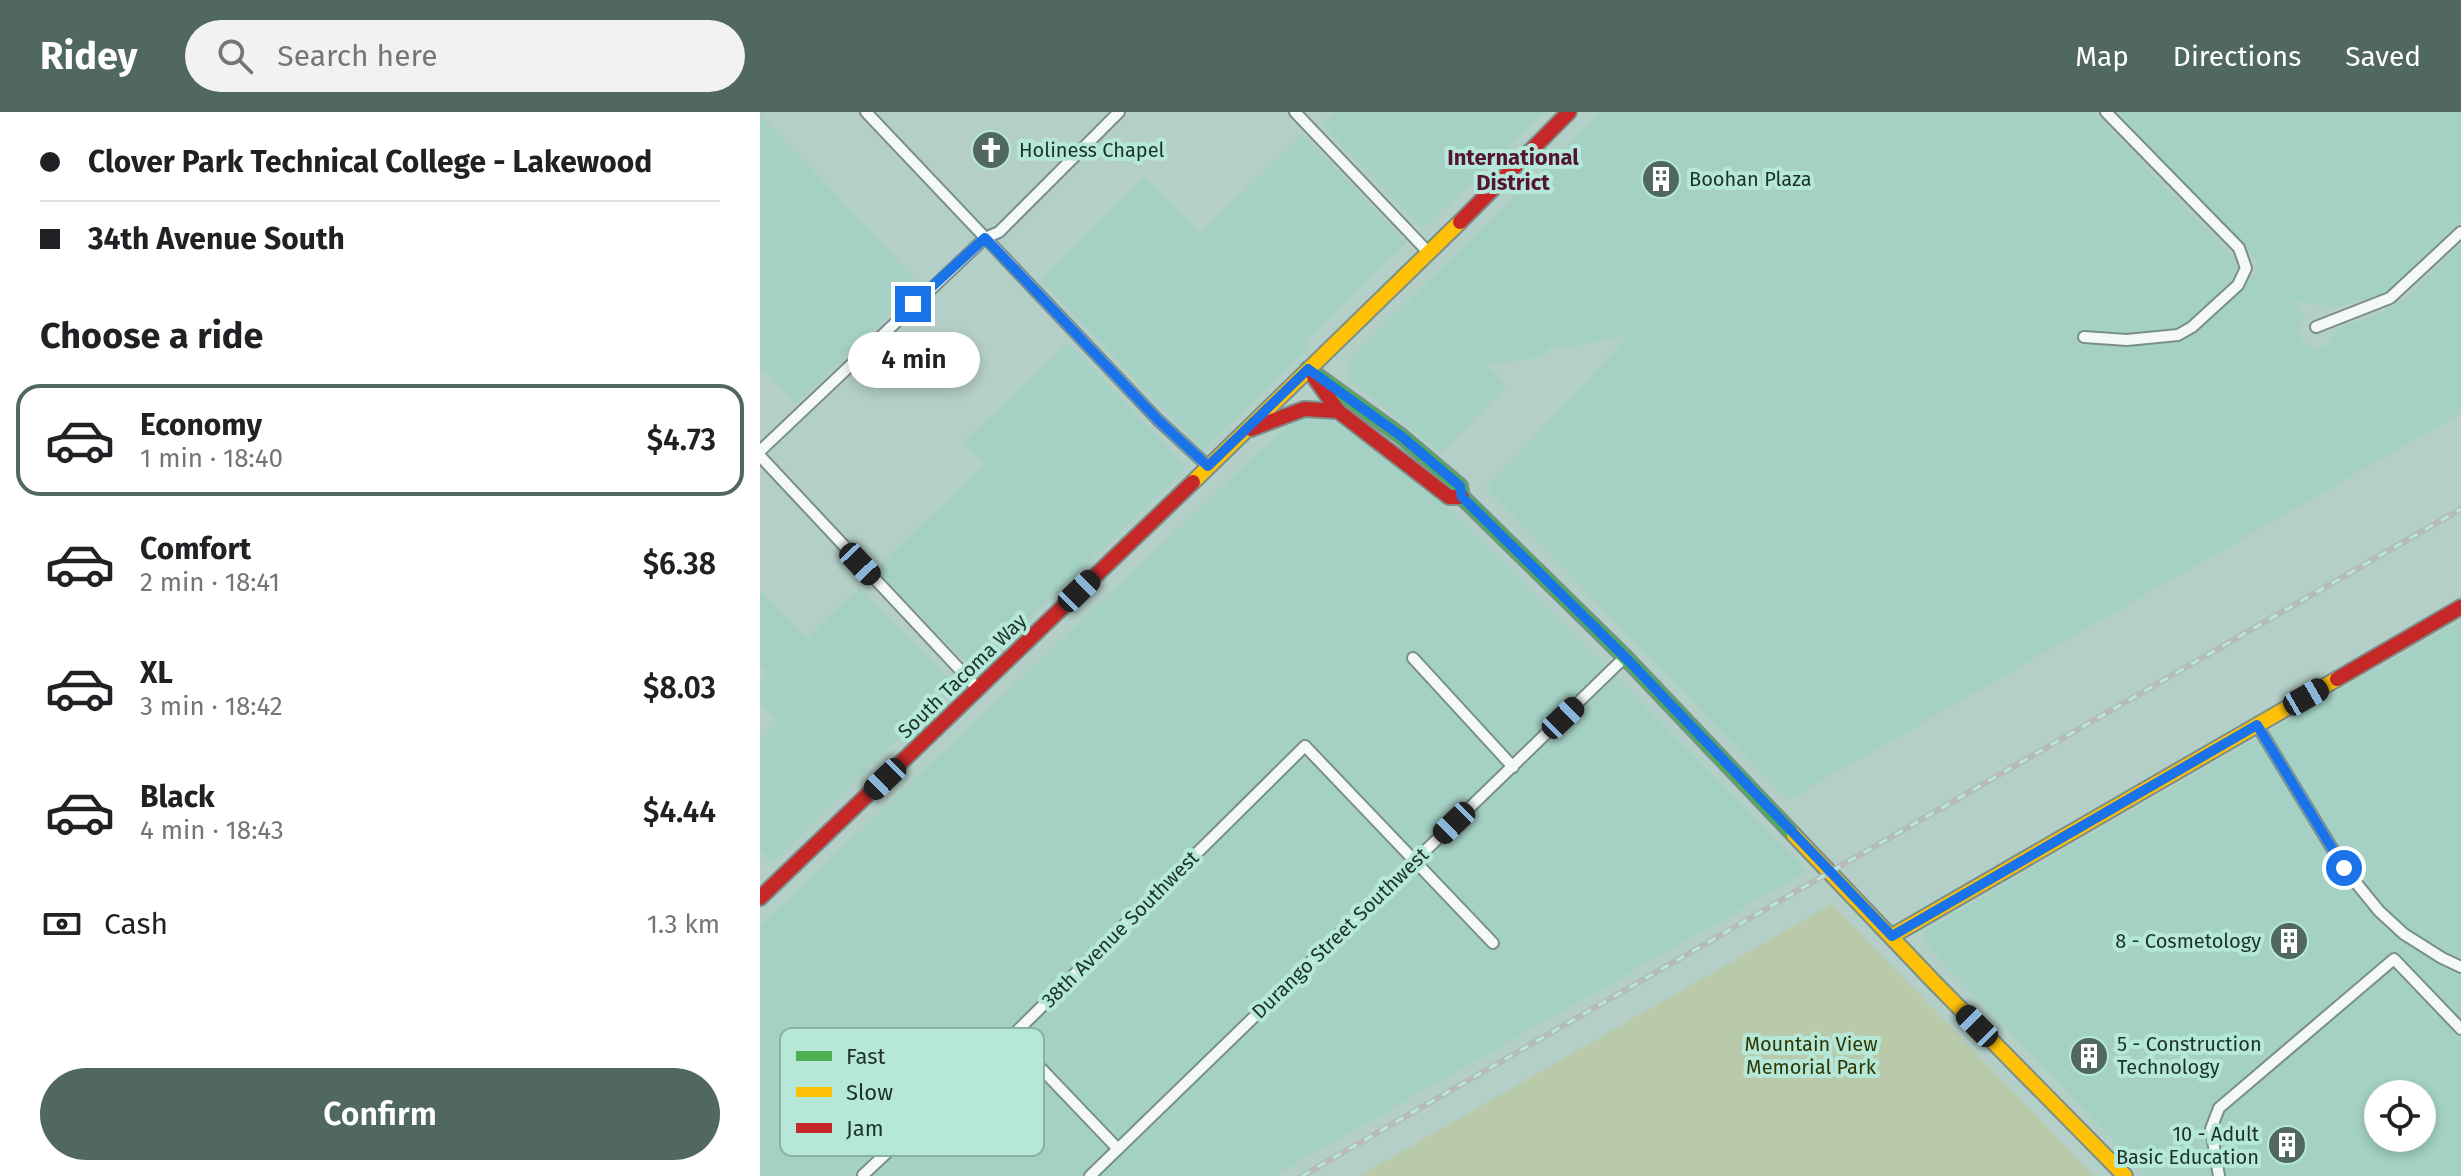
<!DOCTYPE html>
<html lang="en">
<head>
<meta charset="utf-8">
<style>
  body { margin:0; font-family:"Fira Sans",sans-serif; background:#f2f2f2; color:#202124; height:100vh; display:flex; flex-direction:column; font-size:30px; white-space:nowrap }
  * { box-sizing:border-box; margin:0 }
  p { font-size:26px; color:#757577 }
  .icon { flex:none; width:44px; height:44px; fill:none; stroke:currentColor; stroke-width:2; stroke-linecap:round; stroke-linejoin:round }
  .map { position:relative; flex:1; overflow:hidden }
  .drawer { display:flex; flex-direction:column; background:#fff; width:760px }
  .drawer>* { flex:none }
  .top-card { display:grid; align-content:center; height:176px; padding:0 40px; background:#fff }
  .tools { position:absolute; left:1604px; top:968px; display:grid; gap:16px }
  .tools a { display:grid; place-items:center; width:72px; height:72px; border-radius:50%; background:#fff; box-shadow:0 4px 12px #0003; font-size:40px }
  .end { position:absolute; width:36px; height:36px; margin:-18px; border:10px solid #1a73e8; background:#fff; box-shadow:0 0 0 4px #fff }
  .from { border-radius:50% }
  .bubble { position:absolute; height:56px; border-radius:28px; background:#fff; box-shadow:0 4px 12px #0003; font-size:26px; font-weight:600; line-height:56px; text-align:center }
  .car { position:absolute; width:24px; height:48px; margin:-24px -12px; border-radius:10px; box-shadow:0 0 6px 2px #0007; background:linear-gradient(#222 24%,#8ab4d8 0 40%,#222 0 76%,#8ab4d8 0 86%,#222 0) }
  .top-card b { display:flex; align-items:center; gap:28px; height:76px; font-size:30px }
  .top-card b+b { border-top:2px solid #e0e0e0 }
  .top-card i { width:20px; height:20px; background:#202124 }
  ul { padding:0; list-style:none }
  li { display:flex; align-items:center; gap:24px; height:112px; margin:0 16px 12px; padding:0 24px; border:4px solid transparent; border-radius:24px }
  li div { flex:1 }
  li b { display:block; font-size:30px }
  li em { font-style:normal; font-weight:600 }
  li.active { border-color:#516862 }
  li>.icon { width:72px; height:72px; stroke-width:1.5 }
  h2 { padding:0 40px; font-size:36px; line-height:96px }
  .pay { display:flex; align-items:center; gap:20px; height:88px; padding:0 40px; font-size:30px }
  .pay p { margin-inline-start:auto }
  .button { display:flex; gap:16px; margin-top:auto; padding:16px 40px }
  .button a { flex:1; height:92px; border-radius:48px; background:#516862; color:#fff; font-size:32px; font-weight:600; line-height:92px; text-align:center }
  header { display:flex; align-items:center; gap:48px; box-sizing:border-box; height:112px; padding:0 40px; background:#516862; color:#fff }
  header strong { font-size:38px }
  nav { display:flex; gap:44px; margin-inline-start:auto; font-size:28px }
  .search { width:560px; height:72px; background:#f2f2f2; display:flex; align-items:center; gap:20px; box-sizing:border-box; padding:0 28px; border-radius:44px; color:#757577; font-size:30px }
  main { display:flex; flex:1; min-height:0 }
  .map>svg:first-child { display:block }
</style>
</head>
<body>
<header>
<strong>Ridey</strong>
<div class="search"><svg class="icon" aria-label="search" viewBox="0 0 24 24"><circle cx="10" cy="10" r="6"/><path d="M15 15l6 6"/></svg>Search here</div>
<nav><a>Map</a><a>Directions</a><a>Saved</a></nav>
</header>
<main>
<section class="drawer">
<div class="top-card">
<b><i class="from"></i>Clover Park Technical College - Lakewood</b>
<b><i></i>34th Avenue South</b>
</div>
<h2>Choose a ride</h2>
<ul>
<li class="active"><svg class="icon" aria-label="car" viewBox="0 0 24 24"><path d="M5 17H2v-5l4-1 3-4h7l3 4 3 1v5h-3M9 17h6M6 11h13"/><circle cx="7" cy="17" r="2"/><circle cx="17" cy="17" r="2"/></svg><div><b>Economy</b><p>1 min · 18:40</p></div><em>$4.73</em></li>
<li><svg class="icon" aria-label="car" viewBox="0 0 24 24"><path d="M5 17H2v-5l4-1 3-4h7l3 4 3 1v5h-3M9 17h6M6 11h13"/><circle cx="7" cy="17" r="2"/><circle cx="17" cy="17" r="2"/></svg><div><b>Comfort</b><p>2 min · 18:41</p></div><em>$6.38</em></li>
<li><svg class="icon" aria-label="car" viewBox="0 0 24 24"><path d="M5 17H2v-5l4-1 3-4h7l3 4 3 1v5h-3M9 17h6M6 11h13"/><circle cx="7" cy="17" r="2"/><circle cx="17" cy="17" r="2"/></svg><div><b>XL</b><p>3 min · 18:42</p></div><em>$8.03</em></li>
<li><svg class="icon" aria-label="car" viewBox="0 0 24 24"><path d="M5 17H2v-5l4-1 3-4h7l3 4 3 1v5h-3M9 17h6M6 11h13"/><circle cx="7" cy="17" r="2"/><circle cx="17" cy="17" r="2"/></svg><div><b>Black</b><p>4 min · 18:43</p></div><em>$4.44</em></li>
</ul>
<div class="pay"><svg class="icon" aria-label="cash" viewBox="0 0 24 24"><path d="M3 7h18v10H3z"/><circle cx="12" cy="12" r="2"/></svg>Cash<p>1.3 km</p></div>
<div class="button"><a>Confirm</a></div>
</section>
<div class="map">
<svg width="1701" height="1064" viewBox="0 0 1701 1064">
  <rect width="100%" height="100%" fill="#b4cfc7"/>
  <!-- built -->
  <g fill="#a4d1c4" fill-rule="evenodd">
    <polygon points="575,0 785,0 663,117 562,12"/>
    <polygon points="841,0 1333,0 1493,166 1499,151 1358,0 1701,0 1701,111 1629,180 1578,195 1534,189 1545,205 1538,217 1542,229 1552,236 1562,236 1570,230 1579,216 1619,202 1647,185 1701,131 1701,301 1028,688 726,376 869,224 797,237 793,233 781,245 727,253 747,274 681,341 588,266 589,247"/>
    <polygon points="0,2 160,172 36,292 4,257 0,258"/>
    <polygon points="543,22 646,131 546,230 550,235 443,338 280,167 385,65 440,121"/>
    <polygon points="308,231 427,355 215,560 116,457 224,353 203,331"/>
    <polygon points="551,304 572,308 589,319 671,378 1048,759 514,1064 0,1064 0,814 520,320 538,308"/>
    <polygon points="99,476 194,572 13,750 0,738 0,628 18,609 0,590 0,570 8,561 0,553 0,479 47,526"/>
    <path d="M1701,508v556h-314l-222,-233 -1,-12zM1618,982h44v44h-44z"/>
  </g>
  <!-- green -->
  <polygon fill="#b9caaa" points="1072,792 1334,1064 599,1064"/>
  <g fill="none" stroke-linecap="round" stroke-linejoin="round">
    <defs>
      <g id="street">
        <polyline points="106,0 398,308 448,354"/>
        <polyline points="535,0 669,141"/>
        <polyline points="1556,215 1630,186 1701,120"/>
        <polyline points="1324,225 1367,228 1418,223 1432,215 1478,173 1486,156 1479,136 1346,0"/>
        <polyline points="0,339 225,126 239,120 359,0"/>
        <polyline points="0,344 219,578"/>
        <polyline points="653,546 753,655"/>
        <polyline points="1497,613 1584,756 1619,799 1644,822 1682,846 1701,855"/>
        <polyline points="251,925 358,1037"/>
        <polyline points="103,1063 251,925 545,634 733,831"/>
        <polyline points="330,1064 865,545"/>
        <polyline points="1459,1064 1451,1017 1459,996 1634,847 1701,917"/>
      </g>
      <polyline id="fast" points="548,257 641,324 700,374 702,385 865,545 1034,723"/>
      <g id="slow">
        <polyline points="433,370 700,110"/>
        <polyline points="1034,723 1175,871 1365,1064"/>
        <polyline points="1132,824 1577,567"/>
      </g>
      <g id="jam">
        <polyline points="700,110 809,0"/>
        <polyline points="554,265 578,299 689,385 702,385"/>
        <polyline points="491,317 544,297 578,299"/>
        <polyline points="1577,567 1701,495"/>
        <polyline points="0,786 433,370"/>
      </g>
    </defs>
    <!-- street casing -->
    <use href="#street" stroke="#7a8f89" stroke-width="14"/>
    <!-- fast casing -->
    <use href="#fast" stroke="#7a8f89" stroke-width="18"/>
    <!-- slow casing -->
    <use href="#slow" stroke="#7a8f89" stroke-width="18"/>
    <!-- jam casing -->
    <use href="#jam" stroke="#7a8f89" stroke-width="18"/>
    <!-- street -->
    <use href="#street" stroke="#f4f8f7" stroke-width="10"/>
    <!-- fast -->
    <use href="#fast" stroke="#4caf50" stroke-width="14"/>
    <!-- slow -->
    <use href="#slow" stroke="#ffc107" stroke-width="14"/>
    <!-- jam -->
    <use href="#jam" stroke="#c62828" stroke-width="14"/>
    <defs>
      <polyline id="rail" points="542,1064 1701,397"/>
    </defs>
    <!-- rail casing -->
    <use href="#rail" stroke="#b4bbb9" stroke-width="6"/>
    <!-- rail -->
    <use href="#rail" stroke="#b5e8d9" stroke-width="3" stroke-dasharray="9" stroke-linecap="butt"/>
  </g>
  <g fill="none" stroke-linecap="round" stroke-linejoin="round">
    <!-- route -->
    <polyline stroke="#1a73e8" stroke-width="10" points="153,192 225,126 398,308 448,354 548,257 641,324 700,374 702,385 865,545 1132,824 1497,613 1584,756"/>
  </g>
  <!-- icons -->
  <defs>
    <symbol id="church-disc" viewBox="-11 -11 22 22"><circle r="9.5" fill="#516862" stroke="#b5e8d9"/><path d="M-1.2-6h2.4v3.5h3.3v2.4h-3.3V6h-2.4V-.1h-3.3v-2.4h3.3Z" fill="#fff"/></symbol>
    <symbol id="building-disc" viewBox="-11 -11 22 22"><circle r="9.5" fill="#516862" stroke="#b5e8d9"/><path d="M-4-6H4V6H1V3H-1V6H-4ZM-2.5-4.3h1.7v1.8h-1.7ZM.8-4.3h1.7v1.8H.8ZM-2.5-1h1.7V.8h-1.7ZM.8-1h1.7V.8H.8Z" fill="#fff"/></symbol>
  </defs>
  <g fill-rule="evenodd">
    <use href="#church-disc" x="209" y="16" width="44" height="44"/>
    <use href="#building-disc" x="879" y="45" width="44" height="44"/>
    <use href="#building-disc" x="1507" y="807" width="44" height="44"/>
    <use href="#building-disc" x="1307" y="922" width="44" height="44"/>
    <use href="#building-disc" x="1505" y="1011" width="44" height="44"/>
  </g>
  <g text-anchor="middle" stroke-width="8" stroke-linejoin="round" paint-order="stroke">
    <!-- poi labels -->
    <g font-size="20" fill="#1c312b" stroke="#b5e8d9" text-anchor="start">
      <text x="259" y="45">Holiness Chapel</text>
      <text x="929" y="74">Boohan Plaza</text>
      <text x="1501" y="836" text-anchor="end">8 - Cosmetology</text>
      <text x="1357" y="939">5 - Construction<tspan x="1357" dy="23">Technology</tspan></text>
      <text x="1499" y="1029" text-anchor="end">10 - Adult<tspan x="1499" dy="23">Basic Education</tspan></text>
    </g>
    <!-- street labels -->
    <g font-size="20" fill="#1c312b" stroke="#b5e8d9">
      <text transform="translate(202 564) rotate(-44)" y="7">South Tacoma Way</text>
      <text transform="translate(360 817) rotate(-45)" y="7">38th Avenue Southwest</text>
      <text transform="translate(580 821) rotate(-44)" y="7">Durango Street Southwest</text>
    </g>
    <!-- park labels -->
    <g font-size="20" fill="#313701" stroke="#b5e8d9">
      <text x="1051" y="939">Mountain View<tspan x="1051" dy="23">Memorial Park</tspan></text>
    </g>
    <!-- neighbourhood labels -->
    <g font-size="22" font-weight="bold" fill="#551433" stroke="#b5e8d9">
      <text x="753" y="53">International<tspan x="753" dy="25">District</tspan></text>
    </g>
  </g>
  <!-- legend -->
  <rect x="20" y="916" width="264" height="128" rx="12" fill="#b5e8d9" stroke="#87b1a5" stroke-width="2"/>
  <rect x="36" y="939" width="36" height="10" fill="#4caf50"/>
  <rect x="36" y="975" width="36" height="10" fill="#ffc107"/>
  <rect x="36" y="1011" width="36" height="10" fill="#c62828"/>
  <g font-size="22" fill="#1c312b">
    <text x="86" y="952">Fast</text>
    <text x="86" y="988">Slow</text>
    <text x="86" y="1024">Jam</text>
  </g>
</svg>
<div class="tools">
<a><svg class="icon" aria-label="locate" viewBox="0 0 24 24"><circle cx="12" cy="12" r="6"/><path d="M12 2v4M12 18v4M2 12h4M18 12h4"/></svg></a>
</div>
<i class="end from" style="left:1584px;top:756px"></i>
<i class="end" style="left:153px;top:192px"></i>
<div class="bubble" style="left:88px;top:220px;width:132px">4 min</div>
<i class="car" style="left:100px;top:452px;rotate:137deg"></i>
<i class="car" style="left:319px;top:479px;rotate:46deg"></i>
<i class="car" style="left:1546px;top:585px;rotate:60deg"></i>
<i class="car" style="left:803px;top:606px;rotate:46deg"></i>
<i class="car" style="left:125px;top:667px;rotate:226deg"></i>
<i class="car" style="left:694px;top:711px;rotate:226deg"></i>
<i class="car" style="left:1217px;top:914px;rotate:315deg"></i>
</div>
</main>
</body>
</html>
